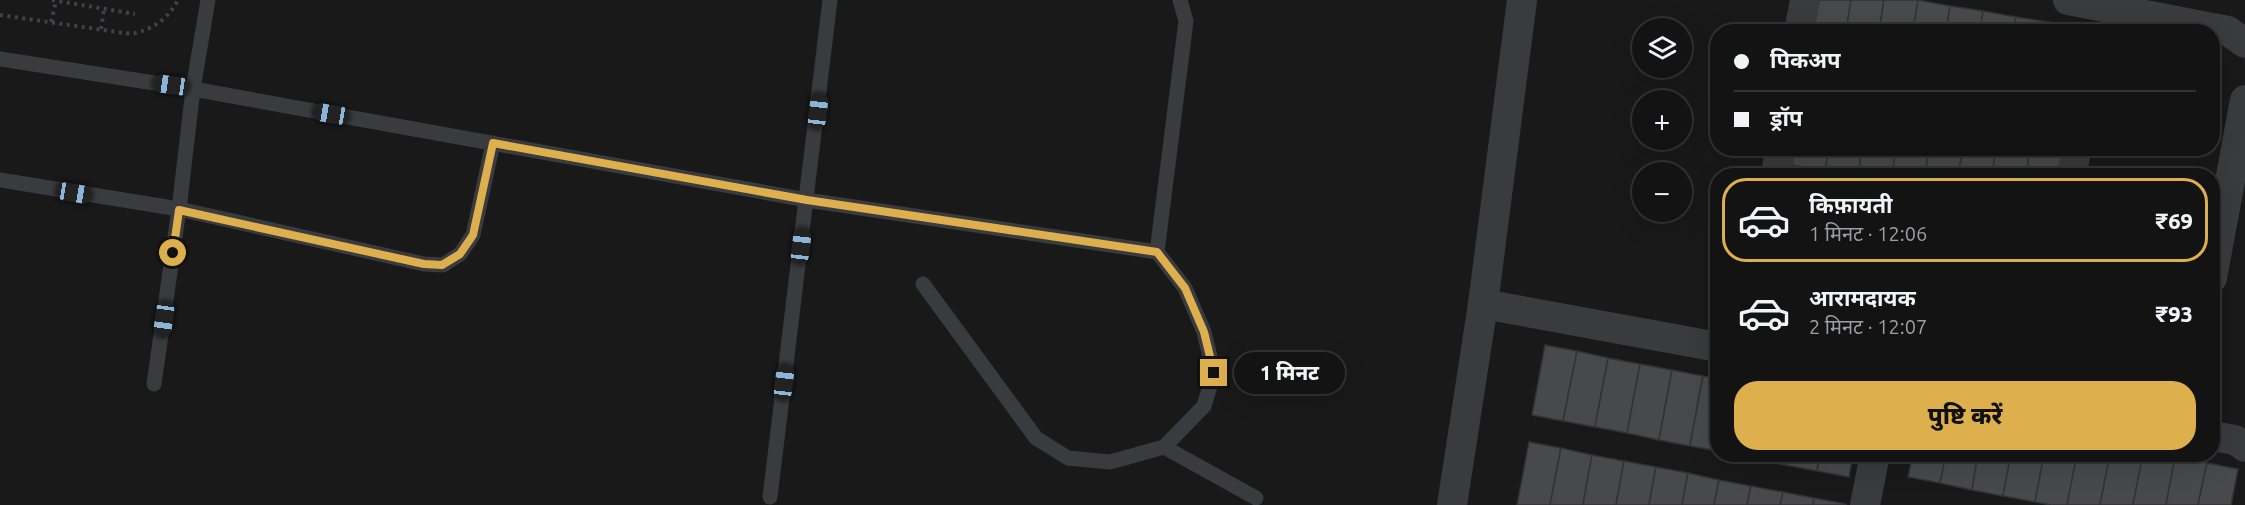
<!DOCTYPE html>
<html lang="hi">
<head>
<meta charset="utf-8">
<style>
  body { margin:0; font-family:Ubuntu,"Noto Sans Devanagari",sans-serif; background:#1c1c1d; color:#f1f3f6; height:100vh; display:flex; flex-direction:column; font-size:22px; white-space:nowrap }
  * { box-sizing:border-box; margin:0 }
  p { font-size:20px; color:#9d9ea0 }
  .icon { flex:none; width:33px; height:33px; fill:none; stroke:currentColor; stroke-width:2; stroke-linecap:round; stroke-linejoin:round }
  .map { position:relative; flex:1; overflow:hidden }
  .details { position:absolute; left:1710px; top:168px; width:510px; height:294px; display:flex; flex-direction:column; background:#131314; border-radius:24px; box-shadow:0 6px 24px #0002,0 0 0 2px #323234 }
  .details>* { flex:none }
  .banner { position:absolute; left:1710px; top:24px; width:510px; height:132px; border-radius:24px; box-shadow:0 6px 24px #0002,0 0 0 2px #323234; display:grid; align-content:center; height:132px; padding:0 24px; background:#131314 }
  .buttons { position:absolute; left:1632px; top:18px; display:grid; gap:12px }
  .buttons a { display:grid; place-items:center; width:60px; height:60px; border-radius:50%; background:#131314; box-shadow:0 6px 24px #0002,0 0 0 2px #323234; font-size:30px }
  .end { position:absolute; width:27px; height:27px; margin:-14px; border:8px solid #deaf4d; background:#111; box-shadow:0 0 0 3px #111 }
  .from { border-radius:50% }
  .bubble { position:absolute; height:42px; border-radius:21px; background:#131314; box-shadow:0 6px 24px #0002,0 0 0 2px #323234; font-size:20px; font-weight:800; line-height:42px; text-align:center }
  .car { position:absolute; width:18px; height:36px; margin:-18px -9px; border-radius:8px; box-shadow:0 0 4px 2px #0007; background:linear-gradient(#222 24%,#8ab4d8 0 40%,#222 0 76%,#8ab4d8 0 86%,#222 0) }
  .banner b { display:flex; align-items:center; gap:21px; height:57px; font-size:22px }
  .banner b+b { border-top:2px solid #323234 }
  .banner i { width:15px; height:15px; background:#f1f3f6 }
  ul { padding:10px 0 0; list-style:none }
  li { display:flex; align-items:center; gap:18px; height:84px; margin:0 12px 9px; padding:0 12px; border:3px solid transparent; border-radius:24px }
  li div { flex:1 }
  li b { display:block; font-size:22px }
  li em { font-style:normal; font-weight:800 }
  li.selected { border-color:#deaf4d }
  li>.icon { width:54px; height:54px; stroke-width:1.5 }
  .cta { display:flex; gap:12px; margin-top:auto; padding:12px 24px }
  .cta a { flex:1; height:69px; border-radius:24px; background:#deaf4d; color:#111; font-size:24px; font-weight:800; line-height:69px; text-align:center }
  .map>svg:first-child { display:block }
</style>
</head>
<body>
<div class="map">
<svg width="2245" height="505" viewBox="0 0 2245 505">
  <rect width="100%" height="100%" fill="#19191a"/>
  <!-- building -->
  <g fill="#48494d" stroke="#333336" stroke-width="1.5">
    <polygon points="1817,0 1851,0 1846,32 1812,32"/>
    <polygon points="1851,0 1884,0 1879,32 1846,32"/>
    <polygon points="1884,0 1918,0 1913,32 1879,32"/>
    <polygon points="1918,0 1950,6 1946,32 1913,32"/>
    <polygon points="1950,6 1983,11 1980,32 1946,32"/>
    <polygon points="1983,11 2016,17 2013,32 1980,32"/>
    <polygon points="2016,17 2049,22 2047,32 2013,32"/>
    <polygon points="2049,22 2081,27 2081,32 2047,32"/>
    <polygon points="1795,148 1829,148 1825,171 1792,165"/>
    <polygon points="1829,148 1862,148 1858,176 1825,171"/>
    <polygon points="1862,148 1896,148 1892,176 1858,176"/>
    <polygon points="1896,148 1929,148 1925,176 1892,176"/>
    <polygon points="1929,148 1963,148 1958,176 1925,176"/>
    <polygon points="1963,148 1996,148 1992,176 1958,176"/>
    <polygon points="1996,148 2030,148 2026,176 1992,176"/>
    <polygon points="2030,148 2063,148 2059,176 2026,176"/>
    <polygon points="1545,345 1577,351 1563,421 1532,415"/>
    <polygon points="1577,351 1608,358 1595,427 1563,421"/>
    <polygon points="1608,358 1640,364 1627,433 1595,427"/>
    <polygon points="1640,364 1672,370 1659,440 1627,433"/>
    <polygon points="1672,370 1703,376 1690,446 1659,440"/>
    <polygon points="1703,376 1718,379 1718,451 1690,446"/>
    <polygon points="1529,442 1561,448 1550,505 1517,505"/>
    <polygon points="1561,448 1592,455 1583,505 1550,505"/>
    <polygon points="1734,454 1754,454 1754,458"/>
    <polygon points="1754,454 1787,454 1785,465 1754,458"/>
    <polygon points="1787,454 1820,454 1817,471 1785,465"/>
    <polygon points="1820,454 1853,454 1849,477 1817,471"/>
    <polygon points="1913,454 1946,454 1940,483 1908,477"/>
    <polygon points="1946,454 1978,454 1972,490 1940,483"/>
    <polygon points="1978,454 2011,454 2003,496 1972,490"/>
    <polygon points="2011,454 2044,454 2035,502 2003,496"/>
    <polygon points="2044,454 2077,454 2067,505 2051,505 2035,502"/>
    <polygon points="2077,454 2110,454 2100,505 2067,505"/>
    <polygon points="2110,454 2143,454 2133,505 2100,505"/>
    <polygon points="2143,454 2175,457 2166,505 2133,505"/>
    <polygon points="1592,455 1624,461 1616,505 1583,505"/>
    <polygon points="2175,457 2207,463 2198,505 2166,505"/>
    <polygon points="1624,461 1656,467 1649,505 1616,505"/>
    <polygon points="2207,463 2238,469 2231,505 2198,505"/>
    <polygon points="1656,467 1688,473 1682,505 1649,505"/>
    <polygon points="1688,473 1719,480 1714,505 1682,505"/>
    <polygon points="1719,480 1751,486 1747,505 1714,505"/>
    <polygon points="1751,486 1783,492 1780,505 1747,505"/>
    <polygon points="1783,492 1814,498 1813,505 1780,505"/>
    <polygon points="1814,498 1846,504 1846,505 1813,505"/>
  </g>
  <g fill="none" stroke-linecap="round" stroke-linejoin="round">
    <!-- path -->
    <g stroke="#404246" stroke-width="4" stroke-dasharray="3 4.5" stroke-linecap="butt">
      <polyline points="52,0 135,14"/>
      <path d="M0,15l131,19c22,-5 36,-14 47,-34"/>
      <polyline points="51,22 56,1"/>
      <polyline points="101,29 104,9"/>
    </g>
    <!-- lane -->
    <g stroke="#3a3b3f" stroke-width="15">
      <polyline points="0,59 193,89 807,200 1157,252 1185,288 1204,332 1214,373 1204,406 1164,447 1110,462 1068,458 1036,438 923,284"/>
      <polyline points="0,180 179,209 424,264 443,265 460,254 473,235 493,143"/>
      <polyline points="1157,252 1186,21 1180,0"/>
      <polyline points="154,384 179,209 193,89 208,0"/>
      <polyline points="1164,447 1256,498"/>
      <polyline points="770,497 830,0"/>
    </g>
    <!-- street -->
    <g stroke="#3a3b3f" stroke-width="30">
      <polyline points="2068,0 2228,31 2245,43"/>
      <polyline points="1799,32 1805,0"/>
      <polyline points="1776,176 1780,148"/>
      <polyline points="2072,176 2076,148"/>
      <polyline points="2212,278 2245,100"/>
      <polyline points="1483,304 1718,347"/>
      <polyline points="2212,436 2235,440 2245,447"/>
      <polyline points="1452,505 1483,304 1522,0"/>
      <polyline points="1865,505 1875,454"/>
    </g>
  </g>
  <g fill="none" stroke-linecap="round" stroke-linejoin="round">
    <!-- route -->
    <polyline stroke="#deaf4d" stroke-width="8" points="173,253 179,210 424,264 442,265 460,254 473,235 493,143 807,200 1157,252 1185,288 1204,332 1214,373"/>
  </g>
</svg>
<div class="buttons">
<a><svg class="icon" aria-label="layers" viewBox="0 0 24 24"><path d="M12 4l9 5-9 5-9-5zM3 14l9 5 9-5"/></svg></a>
<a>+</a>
<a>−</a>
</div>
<i class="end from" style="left:173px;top:253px"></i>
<i class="end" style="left:1214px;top:373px"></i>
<div class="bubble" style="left:1234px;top:352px;width:111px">1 मिनट</div>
<i class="car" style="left:171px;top:85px;rotate:278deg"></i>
<i class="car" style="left:818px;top:111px;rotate:7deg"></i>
<i class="car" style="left:331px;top:114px;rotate:280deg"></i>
<i class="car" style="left:74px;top:193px;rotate:99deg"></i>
<i class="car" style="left:801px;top:246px;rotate:7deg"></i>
<i class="car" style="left:164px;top:319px;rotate:188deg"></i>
<i class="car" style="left:784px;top:382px;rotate:7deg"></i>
<div class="banner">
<b><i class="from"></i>पिकअप</b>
<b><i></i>ड्रॉप</b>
</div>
<section class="details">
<ul>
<li class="selected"><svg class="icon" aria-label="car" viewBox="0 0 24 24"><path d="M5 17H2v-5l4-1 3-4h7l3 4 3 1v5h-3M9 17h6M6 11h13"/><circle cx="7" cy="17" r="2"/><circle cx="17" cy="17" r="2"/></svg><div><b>किफ़ायती</b><p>1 मिनट · 12:06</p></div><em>₹69</em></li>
<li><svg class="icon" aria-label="car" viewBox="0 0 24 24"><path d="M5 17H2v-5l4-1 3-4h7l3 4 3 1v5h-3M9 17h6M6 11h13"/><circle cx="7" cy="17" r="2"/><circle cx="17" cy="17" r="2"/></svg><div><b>आरामदायक</b><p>2 मिनट · 12:07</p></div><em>₹93</em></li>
</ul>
<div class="cta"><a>पुष्टि करें</a></div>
</section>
</div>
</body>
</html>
